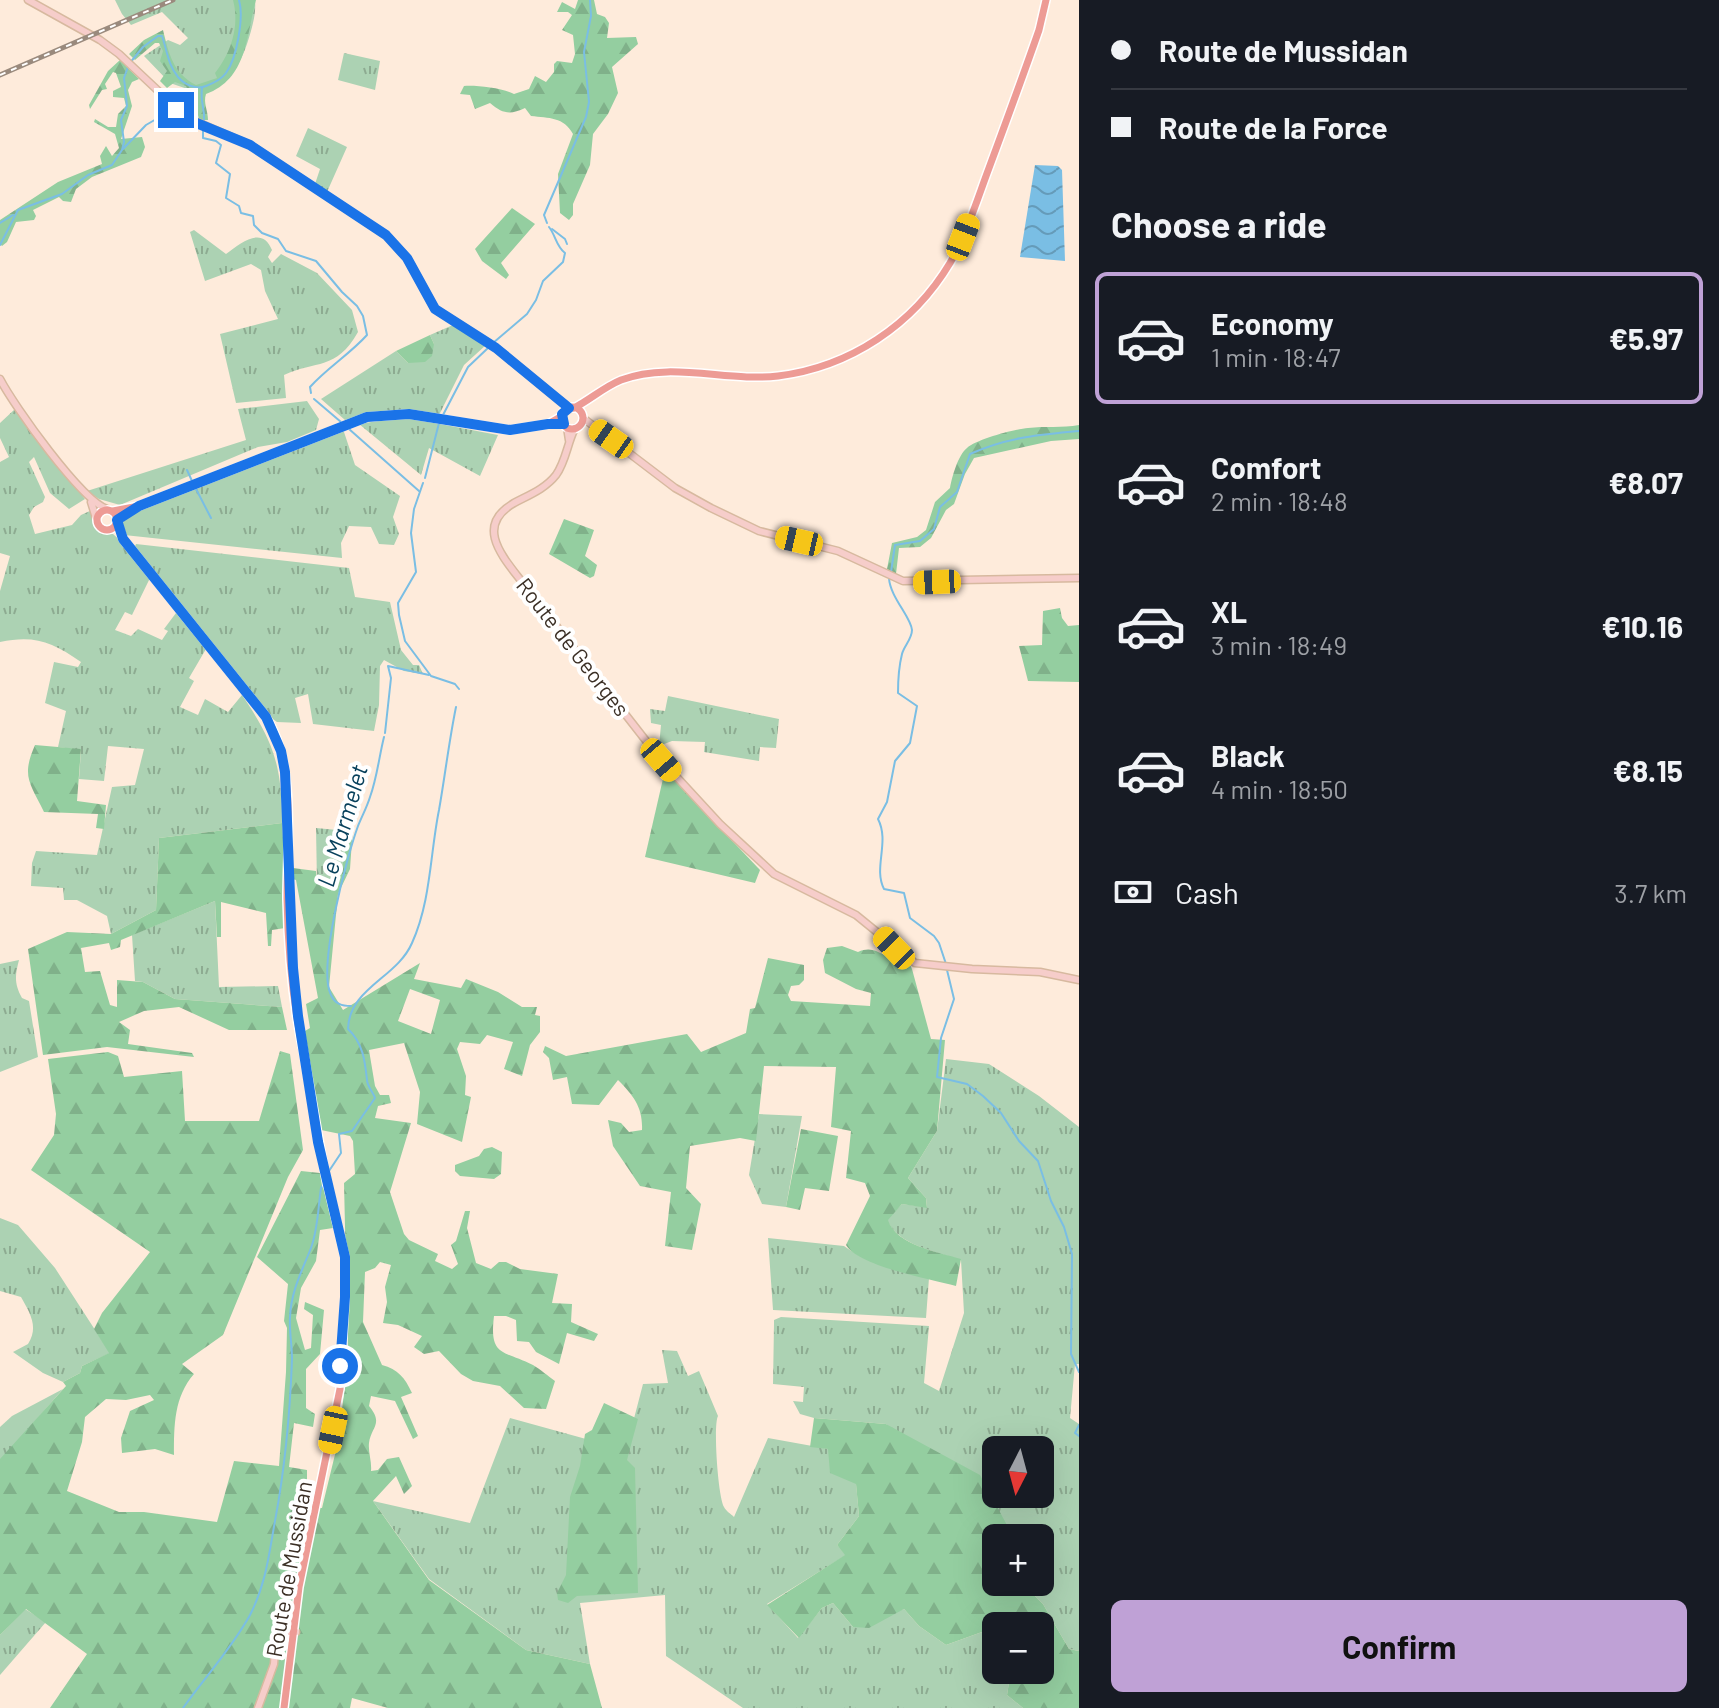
<!DOCTYPE html>
<html lang="en">
<head>
<meta charset="utf-8">
<style>
  body { margin:0; font-family:Barlow,sans-serif; background:#242831; color:#f1f3f6; height:100vh; display:flex; flex-direction:column; font-size:30px; white-space:nowrap }
  * { box-sizing:border-box; margin:0 }
  p { font-size:26px; color:#9ea1a6 }
  .icon { flex:none; width:44px; height:44px; fill:none; stroke:currentColor; stroke-width:2; stroke-linecap:round; stroke-linejoin:round }
  .map { position:relative; flex:1; overflow:hidden }
  .sheet { display:flex; flex-direction:column; background:#171b24; width:640px }
  .sheet>* { flex:none }
  .guide { display:grid; align-content:center; height:176px; padding:0 32px; background:#171b24 }
  .needle { width:52px; rotate:186deg }
  .fabs { position:absolute; left:982px; top:1436px; display:grid; gap:16px }
  .fabs a { display:grid; place-items:center; width:72px; height:72px; border-radius:12px; background:#171b24; box-shadow:0 8px 32px #0002; font-size:40px }
  .end { position:absolute; width:36px; height:36px; margin:-18px; border:10px solid #1a73e8; background:#fff; box-shadow:0 0 0 4px #fff }
  .from { border-radius:50% }
  .car { position:absolute; width:24px; height:48px; margin:-24px -12px; border-radius:10px; box-shadow:0 0 6px 2px #0007; background:linear-gradient(#f5c518 24%,#345 0 40%,#f5c518 0 76%,#345 0 86%,#f5c518 0) }
  .guide b { display:flex; align-items:center; gap:28px; height:76px; font-size:30px }
  .guide b+b { border-top:2px solid #363941 }
  .guide i { width:20px; height:20px; background:#f1f3f6 }
  ul { padding:0; list-style:none }
  li { display:flex; align-items:center; gap:24px; height:132px; margin:0 16px 12px; padding:0 16px; border:4px solid transparent; border-radius:12px }
  li div { flex:1 }
  li b { display:block; font-size:30px }
  li em { font-style:normal; font-weight:700 }
  li.selected { border-color:#bfa1d6 }
  li>.icon { width:72px; height:72px; stroke-width:1.5 }
  h2 { padding:0 32px; font-size:36px; line-height:96px }
  .pay { display:flex; align-items:center; gap:20px; height:88px; padding:0 32px; font-size:30px }
  .pay p { margin-inline-start:auto }
  .cta { display:flex; gap:16px; margin-top:auto; padding:16px 32px }
  .cta a { flex:1; height:92px; border-radius:12px; background:#bfa1d6; color:#111; font-size:32px; font-weight:700; line-height:92px; text-align:center }
  main { display:flex; flex:1; min-height:0 }
  .map>svg:first-child { display:block }
</style>
</head>
<body>
<main>
<div class="map">
<svg width="1079" height="1708" viewBox="0 0 1079 1708">
  <defs>
    <pattern id="grass-tufts" width="24" height="20" patternUnits="userSpaceOnUse" patternTransform="scale(2)"><rect width="24" height="20" fill="#acd2b3"/><path d="M3 7l-1-3M5 7V3M7 7l1-3M15 17l-1-3M17 17v-4M19 17l1-3" fill="none" stroke="#8dab91"/></pattern>
    <pattern id="forest-firs" width="22" height="20" patternUnits="userSpaceOnUse" patternTransform="scale(2)"><rect width="22" height="20" fill="#94cea0"/><path d="M5 1l3.5 6h-7zM16 11l3.5 6h-7z" fill="#80b18a"/></pattern>
    <pattern id="water-waves" width="16" height="10" patternUnits="userSpaceOnUse" patternTransform="scale(2)"><rect width="16" height="10" fill="#7abee4"/><path d="M0 5q4-4 8 0t8 0" fill="none" stroke="#659bb9"/></pattern>
  </defs>
  <rect width="100%" height="100%" fill="#feebdb"/>
  <!-- grass -->
  <g fill="url(#grass-tufts)" fill-rule="evenodd">
    <path d="M115,0h140c1,11 -1,20 -4,31 -10,35 -17,44 -49,63l-32,-11 -26,-27 24,-16 12,5 8,-7 -26,-26 -31,13 -9,-11z"/>
    <polygon points="344,53 380,61 375,90 338,80"/>
    <polygon points="308,128 347,147 327,192 315,184 320,169 296,156"/>
    <path d="M194,230l32,24c15,-11 36,-29 46,-4l-4,7 4,6 9,-9 36,19 35,37 6,22c-22,39 -42,28 -74,43l2,23 -50,5 -16,-69 58,-15 -13,-28 -4,-21 -10,-6 -46,17 -15,-49z"/>
    <path d="M453,325l33,20 -22,20 -25,50c-35,-5 -59,-4 -94,5l-24,-21 75,-48 12,12 26,-19 -4,-9z"/>
    <polygon points="307,401 319,419 316,430 287,442 258,447 120,505 99,499 87,491 246,440 238,409"/>
    <path d="M15,409l70,90 -16,10 -19,-16 -16,-36 -5,5 16,35 -2,5 -9,5 -5,8 6,19 37,-9 9,-10 11,-5 3,18 4,4 14,2 10,9 27,35 -18,37 -7,-3 -10,18 16,6 7,-7 24,11 6,-9 -4,-2 12,-16 30,36 -17,29 5,3 -14,26 18,8 7,-16 23,13 14,-17c32,47 40,71 40,128l-123,15 -3,72 -45,24 -4,-18 -30,-16h-13l-1,-12 -32,-2 1,-23 4,-12 61,4 15,-68 23,-2 9,-36 -36,-3 -4,35 -25,-2 2,-29 -23,-3 8,-36 -21,-8 9,-41 24,5 3,-5c-29,-20 -46,-27 -81,-20v-51l10,-35 -10,-3v-91l9,-5 -9,-19v-15z"/>
    <polygon points="403,417 498,435 480,476 429,448 421,475 359,424"/>
    <polygon points="343,429 355,465 400,496 393,517 399,534 394,545 379,544 371,527 349,526 341,543 342,558 124,535 122,524 128,515"/>
    <polygon points="136,544 349,568 355,597 390,602 401,650 413,665 419,665 423,674 404,671 384,660 380,666 379,705 374,731 313,724 308,694 295,698 301,723 277,722 270,717 134,549"/>
    <polygon points="668,696 779,719 776,748 760,747 759,761 704,752 705,742 672,741 659,746 661,725 651,723 650,709 665,711"/>
    <polygon points="316,828 348,831 341,873 333,884 317,883"/>
    <polygon points="215,901 219,987 278,986 282,1007 175,999 143,982 135,981 132,935"/>
    <path d="M19,960c-4,15 -5,24 3,38l7,3 9,56 -38,15v-108z"/>
    <path d="M946,1059l43,5 50,32 40,31v237h-4l-5,54 9,6v227l-10,-2 -26,-45 -22,-22h19v-44h-31l-1,-11 -122,-103 -72,-6 -14,-4 -7,-13 10,1 1,-15 -31,-3 1,-60v-4l7,-3 148,9 -5,57 15,8 25,-78 -3,-53c-23,-8 -65,-15 -74,-41l15,-15 25,3 -1,-9 -18,-20 29,-47zM996,1450h44v44h-44z"/>
    <polygon points="759,1114 802,1116 786,1207 762,1204 749,1175"/>
    <path d="M0,1218l18,7 37,43 55,85 -28,13 -2,7 -17,9 -20,-9 -30,-21 15,-8c11,-17 2,-31 -7,-47l-21,-6z"/>
    <path d="M768,1238l76,8c24,18 55,24 85,32l-3,40 -153,-8z"/>
    <path d="M662,1350l15,1 11,25 11,-5 19,45c-5,9 0,81 6,91 2,4 7,7 10,10l34,-79 61,11 27,34 3,33 -22,29 9,10 -79,49 31,34 24,-30 11,-5 20,24 51,-18 15,17 27,19 47,-17 3,3v39h15l-4,25 16,13h-280l-77,-52 -1,-61 -85,8 10,61 -64,-14 -97,-71 -56,-78 97,22 40,-105 76,21 45,-9 12,-46 25,-1z"/>
    <polygon points="63,1389 2,1459 0,1459 0,1427 12,1416"/>
    <polygon points="25,1609 46,1622 0,1675 0,1635"/>
  </g>
  <!-- forest -->
  <g fill="url(#forest-firs)" fill-rule="evenodd">
    <path d="M233,0h23c-10,37 -9,79 -50,94 -3,9 2,16 2,26h-9l-4,-19 -15,6 -2,-3 11,-11 -3,-7 -11,-4 -8,6 -7,-7 7,-10 -7,-10 3,-10 -4,-8h-4l-20,17 -6,-6 15,-14 19,-10c6,24 10,43 33,55l21,-7 -2,-5c16,-20 25,-47 18,-73z"/>
    <path d="M578,0h16l3,14 8,3 4,6 -2,15 29,-1 2,7 -26,23 6,26 -10,21 -15,20 -3,31 -17,39v11l-4,5 -9,-7 -2,-39 15,-40c-9,-17 -24,-16 -42,-18l-6,-8c-15,7 -22,6 -35,-5l-15,6 -5,-14 -10,-1 4,-8c12,-1 39,2 50,8l15,-5 6,-13 11,6 8,-10v-8l3,-3 15,2 3,-9 -2,-19 -11,-5 10,-15 -4,-3h-11l5,-10 13,7z"/>
    <polygon points="120,60 139,79 132,82 128,90 132,106 121,139 142,137 145,147 141,157 92,177 76,189 71,202 63,201 59,197 33,210 36,216 34,220 16,222 7,242 2,246 0,244 0,220 58,182 102,164 100,156 106,146 112,156 119,148 115,134 94,122 95,119 108,127 116,127 118,114 126,106 124,98 113,97 113,91 121,87 116,73 113,72 105,84 107,89 102,90 90,109 89,105 108,71"/>
    <polygon points="512,208 535,224 501,263 509,275 506,279 482,261 475,249"/>
    <polygon points="430,335 434,344 432,356 425,362 408,363 396,351"/>
    <path d="M1079,425v14l-28,2 -77,17 -9,16 -11,30 -8,6 -15,28 -11,9 -21,1 -3,26 -9,-5 5,-26 25,-6 9,-7 9,-28 15,-14c2,-11 8,-33 17,-40 10,-9 48,-19 61,-20 17,-2 34,0 51,-3z"/>
    <polygon points="564,519 594,530 585,556 597,565 594,576 590,578 549,554"/>
    <polygon points="1060,608 1062,618 1068,626 1079,625 1079,682 1028,681 1019,646 1042,645 1043,611"/>
    <path d="M35,745l46,4 -4,52 29,4 -2,24 -8,-1 2,-14 -54,-2c-14,-29 -23,-35 -9,-67z"/>
    <polygon points="665,770 760,870 755,883 645,857"/>
    <path d="M282,823l3,44 31,4 1,11 16,2 8,-11 8,-47h4l-3,43 -12,25 -9,93 14,23 77,-47 -6,16 47,9 5,-9 32,13 24,15h15l-2,8 5,1v16l-10,13 -8,31 -18,-7 9,-27 -26,-7 -7,9 -20,-2 -3,7 9,27 -1,19 6,2 -9,45 -45,-18 3,-32 -16,-49 -35,7 6,36 5,9h9l2,8 -13,3 -3,12 36,5 -21,69 14,42 5,6 29,14 -3,7 17,8 6,-5 -7,-19 5,-4 9,-30h5l-3,17 9,35 15,6 8,-7h7l14,7 38,5 -6,29 20,1 -1,18 27,12 -4,7 -27,-8 -8,31 -23,-12 -7,-10 -12,-1 -1,-21 -10,-4h-12c-5,41 9,34 39,49 7,4 15,11 22,16l-9,28 -22,-1 -24,-22 -27,-5 -12,-7 -22,-23 -15,3 -10,-7 8,-11 -24,-11 -15,-2 4,-21 -2,-15 6,-22 -11,-3 -5,6 -10,4 -2,50 19,43c16,4 23,13 30,28l-11,4 17,39 -5,3 -18,-38 -24,-5 -2,10c15,18 2,21 0,37 -1,9 3,19 2,28l7,-1 9,-11 12,-2 13,29 -8,8 -8,-18 -23,25 56,79 97,70 64,14 12,44h-214l-36,-10 -2,10h-300l37,-54 -61,-45 -26,26v-176l66,-73 -3,-4 17,-9 2,-7 27,-13 -15,-24 8,-16 48,-61 -119,-82 23,-35 2,-21 -8,-55 60,-7 10,4 6,21 58,-6 3,50h74l21,-70 10,3 13,96 -15,27 -65,158 -41,29 12,10c-20,23 -20,51 -20,81l-19,-6 -33,4 -1,-15 9,-27 24,-11 -4,-5 -24,5 -20,-1 -21,18 -3,25 -15,49 52,21h25l73,10 17,-61 45,5 7,-94 1,-44 -3,-7 4,-37 -31,-27 44,-86 19,2 13,55 -13,2 -4,31 -15,27 -5,30 9,32 6,-2 2,-33 -9,-6 1,-7 19,8 -4,44 -14,15v39l9,6 -2,13 -19,-4 -5,44 18,3v37l15,1 17,-70 9,-82 -4,-173 11,-9 -2,-33 -3,-5 -29,-6 -16,-99 5,-3 -4,-24 12,-6 -22,-118 -11,-3v51l-13,2 -1,16h-3l-2,-33 -45,-11v35h-4l-2,-36 -94,39 -1,7 -9,3 -2,-7 -28,5 4,24 15,-1 10,34 7,2v-27l26,2 32,17 107,8 5,23h-58l-50,-23 -35,4 -25,11 11,8 -2,14 64,9 2,4 -87,-10 -64,8 -15,-106 39,-17 44,2 45,-24 3,-72zM410,989l30,11 -9,34 -33,-13z"/>
    <path d="M842,946l16,6c13,-6 20,0 32,6l4,-5 14,8 4,8 19,70 14,1 -8,91 -29,47 18,20 1,10 -25,-4 -14,16c8,25 50,32 73,39l-5,27c-26,-7 -98,-20 -110,-41l24,-49 -5,-13 -19,-5 5,-47 -20,-4 5,-60 -72,-1 -8,75 -16,-3 -50,8 -4,42 15,16 -9,46 -27,-4 6,-54 -31,-6 -27,-40 -5,-26 13,3 8,9 13,-2c1,-22 -8,-34 -24,-50l-19,25 -27,-1 -5,-27 -14,3 -4,-22 -6,-6 2,-6 21,10 121,-22 14,18 45,-19 4,-24 5,-1 13,-50 36,7v15l-5,5 -8,1 -3,9 3,6 79,5 1,-13 -15,-4 -31,-16 -2,-13 4,-12z"/>
    <polygon points="801,1129 838,1136 829,1191 805,1188 800,1210 786,1207"/>
    <polygon points="492,1147 502,1152 501,1174 494,1179 460,1176 455,1171 455,1165 479,1156 484,1149"/>
    <polygon points="604,1403 638,1419 627,1460 635,1468 638,1593 577,1596 568,1603 558,1600 557,1593 566,1575 570,1497 580,1466 585,1434 592,1430"/>
    <polygon points="814,1418 886,1424 980,1475 1008,1527 1009,1538 996,1538 996,1582 1021,1582 1043,1604 1069,1649 1079,1651 1079,1708 1023,1708 1007,1695 1011,1670 1040,1670 1040,1626 996,1626 996,1631 993,1628 946,1645 919,1626 904,1609 869,1628 853,1627 833,1603 822,1608 799,1638 767,1605 845,1555 837,1545 859,1516 856,1484 830,1473 828,1449 810,1447"/>
  </g>
  <!-- water -->
  <polygon fill="url(#water-waves)" points="1035,165 1058,166 1062,170 1065,261 1020,257"/>
  <g fill="none" stroke-linecap="round" stroke-linejoin="round">
    <!-- stream -->
    <g stroke="#7abee4" stroke-width="2">
      <path d="M202,88c-2,15 3,20 2,32"/>
      <polyline points="178,106 190,99 196,89"/>
      <path d="M203,128v10l13,3 5,4 -5,18 14,11 -4,24 13,8 2,7 12,3 1,9 8,8 16,6 8,12 30,10 26,31 15,14 6,10 4,19c-17,19 -40,33 -57,52l1,6"/>
      <polyline points="123,149 146,125 170,111"/>
      <polyline points="0,223 13,215"/>
      <polyline points="547,223 544,215 586,117 589,102 584,52 591,16 590,0"/>
      <polyline points="552,229 565,239 567,244"/>
      <path d="M0,245l18,-35 44,-16 26,-19 24,-10 10,-15 2,-8 -3,-22 6,-14 -3,-28 5,-14 14,-17 15,-11h4c5,14 6,29 16,41 7,8 18,13 28,9 8,-3 15,-6 20,-13 11,-15 18,-56 13,-73"/>
      <path d="M493,343l34,-29 9,-14 7,-19 20,-19 2,-9c-9,-7 -9,-17 -16,-26"/>
      <polyline points="314,399 341,422"/>
      <polyline points="443,415 468,367 489,347"/>
      <polyline points="349,429 419,491"/>
      <polyline points="187,470 192,481"/>
      <polyline points="425,478 439,423"/>
      <polyline points="423,483 414,509 411,533 416,572 398,603 399,615 405,641 431,676 455,684 459,689"/>
      <polyline points="195,487 211,518"/>
      <path d="M891,572l4,-27 25,-4 14,-12 6,-22 17,-15 13,-38c38,-17 69,-19 109,-23"/>
      <path d="M889,578c1,19 22,39 23,52 0,9 -8,16 -10,24 -3,12 -4,26 -4,39l19,13 -7,37 -15,18 -8,41 -9,17c12,23 -5,49 6,70l20,4 6,25 24,18 5,7 7,21"/>
      <polyline points="385,733 391,678 388,666 429,675"/>
      <polyline points="947,970 954,999 941,1038 937,1077 967,1084 983,1096 1001,1113 1019,1141 1038,1161 1051,1201 1064,1227 1072,1254 1071,1354 1079,1372"/>
      <path d="M351,1006c-9,0 -16,-2 -20,-11 -14,-27 16,-139 27,-169 4,-10 9,-19 12,-29 7,-19 9,-40 14,-60"/>
      <path d="M327,1174l14,-21 -2,-19 13,-3 23,-33c-2,-6 -8,-12 -8,-18 -2,-19 -4,-37 -19,-51 1,-41 49,-51 64,-86 19,-42 18,-89 27,-133 6,-34 10,-69 17,-103"/>
      <polyline points="1079,1425 1075,1433 1079,1436"/>
      <path d="M183,1708c22,-31 49,-60 67,-93 16,-31 19,-61 25,-94 10,-53 15,-108 17,-162 0,-14 -3,-30 -2,-42 1,-26 12,-46 21,-69 7,-19 7,-40 10,-60l3,-5"/>
    </g>
    <defs>
      <g id="secondary">
        <polyline points="28,0 100,40 119,54 186,117 250,145 386,235 407,258 435,309 496,348 569,408"/>
        <path d="M0,379c14,27 81,121 107,130"/>
        <polyline points="583,418 675,488 711,508 759,531 838,551 903,581 1079,578"/>
        <polyline points="567,427 569,440"/>
        <path d="M575,428c-8,16 -9,33 -19,47 -11,14 -27,20 -42,28 -40,23 -11,54 8,79l139,178 59,64 54,50 82,41 59,48 57,6 68,3 39,8"/>
        <polyline points="91,502 96,518"/>
        <polyline points="258,1708 274,1664 276,1636 285,1632 296,1632"/>
      </g>
      <g id="primary">
        <circle cx="572" cy="418" r="11"/>
        <path d="M574,408c17,-9 30,-21 47,-28 50,-19 106,2 157,-4 72,-9 135,-51 172,-113 17,-30 27,-63 39,-95 17,-46 34,-92 50,-138l7,-30"/>
        <circle cx="107" cy="520" r="10"/>
        <polyline points="113,511 139,506 367,417 409,414 510,430 548,424 562,416"/>
        <path d="M117,523l6,16 143,178c31,48 21,126 21,182 1,50 5,98 15,147"/>
        <polyline points="302,1044 327,1185"/>
        <polyline points="284,1708 299,1587 340,1389 345,1297 345,1257 327,1182"/>
      </g>
    </defs>
    <!-- secondary casing -->
    <use href="#secondary" stroke="#d7b99f" stroke-width="9"/>
    <!-- primary casing -->
    <use href="#primary" stroke="#fff" stroke-width="10"/>
    <!-- secondary -->
    <use href="#secondary" stroke="#f6cdca" stroke-width="6"/>
    <!-- primary -->
    <use href="#primary" stroke="#ed9b95" stroke-width="7"/>
    <defs>
      <polyline id="rail" points="0,75 173,0"/>
    </defs>
    <!-- rail casing -->
    <use href="#rail" stroke="#9a8a7d" stroke-width="5"/>
    <!-- rail -->
    <use href="#rail" stroke="#fff" stroke-width="2" stroke-dasharray="6" stroke-linecap="butt"/>
  </g>
  <g fill="none" stroke-linecap="round" stroke-linejoin="round">
    <!-- route -->
    <polyline stroke="#1a73e8" stroke-width="10" points="176,110 194,122 250,145 386,235 407,258 435,309 496,348 569,408 562,414 564,424 548,424 510,430 409,414 367,417 139,506 117,520 123,539 266,717 281,751 285,772 293,968 298,1016 318,1142 345,1257 345,1297 340,1366"/>
  </g>
  <g text-anchor="middle" stroke-width="8" stroke-linejoin="round" paint-order="stroke">
    <!-- street labels -->
    <g font-size="22" fill="#3b2f25" stroke="#fff">
      <text transform="translate(573 647) rotate(52)" y="8">Route de Georges</text>
      <text transform="translate(289 1569) rotate(-80)" y="8">Route de Mussidan</text>
    </g>
    <!-- water labels -->
    <g font-size="24" font-style="italic" fill="#08415c" stroke="#fff">
      <text transform="translate(343 826) rotate(-74)" y="8">Le Marmelet</text>
    </g>
  </g>
</svg>
<div class="fabs">
<a><svg class="needle" viewBox="-14 -14 28 28"><path d="M0-13l5 13h-10z" fill="#e53935"/><path d="M0 13l5-13h-10z" fill="#9ea1a6"/></svg></a>
<a>+</a>
<a>−</a>
</div>
<i class="end from" style="left:340px;top:1366px"></i>
<i class="end" style="left:176px;top:110px"></i>
<i class="car" style="left:963px;top:237px;rotate:21deg"></i>
<i class="car" style="left:611px;top:439px;rotate:305deg"></i>
<i class="car" style="left:799px;top:541px;rotate:283deg"></i>
<i class="car" style="left:937px;top:582px;rotate:268deg"></i>
<i class="car" style="left:661px;top:760px;rotate:139deg"></i>
<i class="car" style="left:894px;top:948px;rotate:316deg"></i>
<i class="car" style="left:333px;top:1430px;rotate:192deg"></i>
</div>
<section class="sheet">
<div class="guide">
<b><i class="from"></i>Route de Mussidan</b>
<b><i></i>Route de la Force</b>
</div>
<h2>Choose a ride</h2>
<ul>
<li class="selected"><svg class="icon" aria-label="car" viewBox="0 0 24 24"><path d="M5 17H2v-5l4-1 3-4h7l3 4 3 1v5h-3M9 17h6M6 11h13"/><circle cx="7" cy="17" r="2"/><circle cx="17" cy="17" r="2"/></svg><div><b>Economy</b><p>1 min · 18:47</p></div><em>€5.97</em></li>
<li><svg class="icon" aria-label="car" viewBox="0 0 24 24"><path d="M5 17H2v-5l4-1 3-4h7l3 4 3 1v5h-3M9 17h6M6 11h13"/><circle cx="7" cy="17" r="2"/><circle cx="17" cy="17" r="2"/></svg><div><b>Comfort</b><p>2 min · 18:48</p></div><em>€8.07</em></li>
<li><svg class="icon" aria-label="car" viewBox="0 0 24 24"><path d="M5 17H2v-5l4-1 3-4h7l3 4 3 1v5h-3M9 17h6M6 11h13"/><circle cx="7" cy="17" r="2"/><circle cx="17" cy="17" r="2"/></svg><div><b>XL</b><p>3 min · 18:49</p></div><em>€10.16</em></li>
<li><svg class="icon" aria-label="car" viewBox="0 0 24 24"><path d="M5 17H2v-5l4-1 3-4h7l3 4 3 1v5h-3M9 17h6M6 11h13"/><circle cx="7" cy="17" r="2"/><circle cx="17" cy="17" r="2"/></svg><div><b>Black</b><p>4 min · 18:50</p></div><em>€8.15</em></li>
</ul>
<div class="pay"><svg class="icon" aria-label="cash" viewBox="0 0 24 24"><path d="M3 7h18v10H3z"/><circle cx="12" cy="12" r="2"/></svg>Cash<p>3.7 km</p></div>
<div class="cta"><a>Confirm</a></div>
</section>
</main>
</body>
</html>
